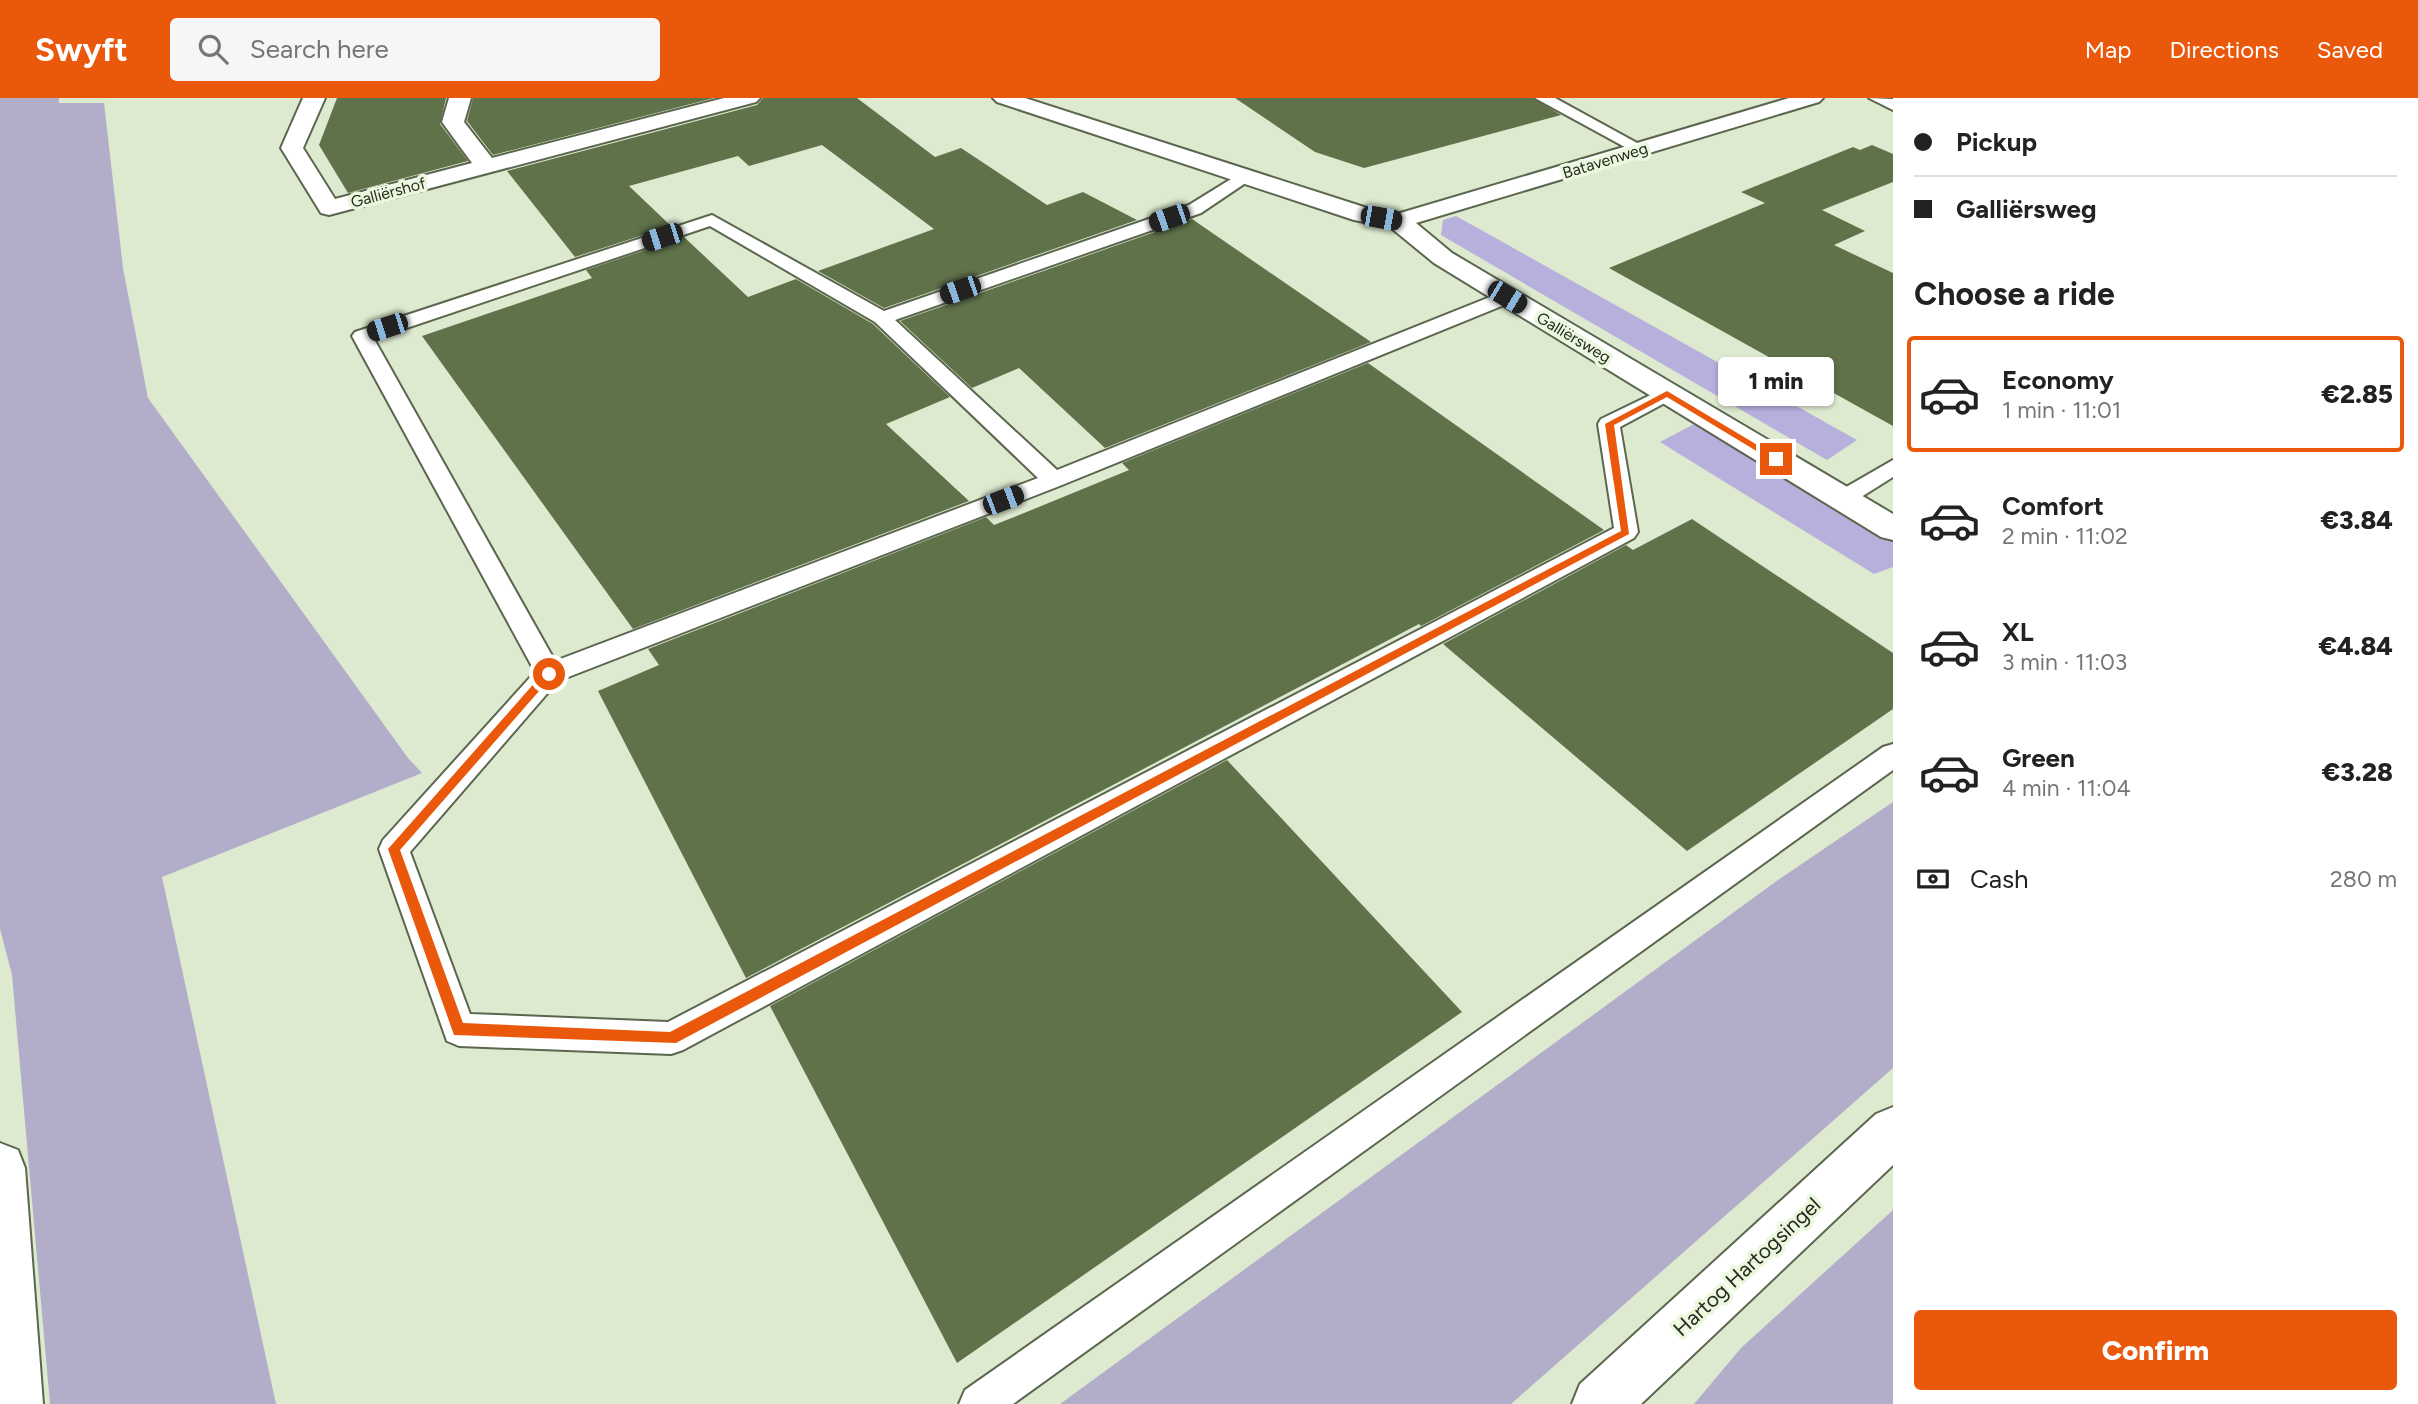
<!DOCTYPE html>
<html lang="en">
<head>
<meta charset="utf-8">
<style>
  body { margin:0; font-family:Figtree,sans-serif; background:#f6f6f6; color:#222; height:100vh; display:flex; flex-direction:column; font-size:26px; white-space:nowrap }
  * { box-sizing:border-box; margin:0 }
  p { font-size:23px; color:#767676 }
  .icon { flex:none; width:38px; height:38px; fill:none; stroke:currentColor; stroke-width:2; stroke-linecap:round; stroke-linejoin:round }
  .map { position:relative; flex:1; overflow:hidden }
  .side { display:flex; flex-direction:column; background:#fff; width:525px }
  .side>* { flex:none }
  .hud { display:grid; align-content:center; height:154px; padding:0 21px; background:#fff }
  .end { position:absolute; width:32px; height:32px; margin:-16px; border:9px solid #ea580c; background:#fff; box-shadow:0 0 0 4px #fff }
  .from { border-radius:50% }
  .bubble { position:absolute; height:49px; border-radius:7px; background:#fff; box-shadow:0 2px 5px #0004; font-size:23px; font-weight:800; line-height:49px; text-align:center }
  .car { position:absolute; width:21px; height:42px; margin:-21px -10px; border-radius:9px; box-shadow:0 0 5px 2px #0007; background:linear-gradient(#222 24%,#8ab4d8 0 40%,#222 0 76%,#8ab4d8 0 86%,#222 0) }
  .hud b { display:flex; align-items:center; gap:24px; height:66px; font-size:26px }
  .hud b+b { border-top:2px solid #e0e0e0 }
  .hud i { width:18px; height:18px; background:#222 }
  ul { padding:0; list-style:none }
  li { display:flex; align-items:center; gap:21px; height:116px; margin:0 14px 10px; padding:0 7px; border:4px solid transparent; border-radius:7px }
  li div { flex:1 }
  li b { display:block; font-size:26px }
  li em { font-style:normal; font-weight:800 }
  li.current { border-color:#ea580c }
  li>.icon { width:63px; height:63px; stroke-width:1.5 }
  h2 { padding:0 21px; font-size:32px; line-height:84px }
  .pay { display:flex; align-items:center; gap:18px; height:77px; padding:0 21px; font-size:26px }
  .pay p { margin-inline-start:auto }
  .cta { display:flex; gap:14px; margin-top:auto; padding:14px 21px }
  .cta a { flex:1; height:80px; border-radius:7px; background:#ea580c; color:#fff; font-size:28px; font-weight:800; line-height:80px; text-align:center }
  header { display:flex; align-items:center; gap:42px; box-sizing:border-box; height:98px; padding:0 35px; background:#ea580c; color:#fff }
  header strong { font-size:33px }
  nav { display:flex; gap:38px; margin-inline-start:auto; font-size:24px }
  .search { width:490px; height:63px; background:#f6f6f6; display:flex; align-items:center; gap:18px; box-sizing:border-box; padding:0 24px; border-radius:7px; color:#767676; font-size:26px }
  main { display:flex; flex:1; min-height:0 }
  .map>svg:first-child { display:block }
</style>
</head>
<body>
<header>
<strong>Swyft</strong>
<div class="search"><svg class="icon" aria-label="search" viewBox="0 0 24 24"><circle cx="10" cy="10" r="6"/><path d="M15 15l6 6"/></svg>Search here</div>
<nav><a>Map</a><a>Directions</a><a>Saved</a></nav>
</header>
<main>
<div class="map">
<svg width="1893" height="1306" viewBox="0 0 1893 1306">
  <rect width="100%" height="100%" fill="#deead0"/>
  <!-- green -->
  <g fill="#b2aeca">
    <polygon points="0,0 59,0 59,5 104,5 123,170 148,300 408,660 422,675 162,779 276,1306 50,1306 12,877 0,831"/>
    <polygon points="1893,704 1893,970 1511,1306 1060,1306 1778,782"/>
    <polygon points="1893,1112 1893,1306 1694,1306 1741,1250"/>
  </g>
  <!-- forest -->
  <g fill="#b7afdc">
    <polygon points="1456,118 1857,342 1827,362 1441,137 1443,122"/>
    <polygon points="1696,325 1893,444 1893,469 1874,476 1660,344"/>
  </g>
  <!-- building -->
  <g fill="#60724a">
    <polygon points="337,0 446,0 440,26 468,63 348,95 319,47"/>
    <polygon points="473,0 714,0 493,57 467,23"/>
    <polygon points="763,0 857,0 935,59 961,50 1047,107 1083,94 1137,122 884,210 818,173 934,131 822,47 749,68 738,58 629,88 671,128 575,159 507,73 757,7"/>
    <polygon points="1235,0 1533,0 1561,17 1364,70 1315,54"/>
    <polygon points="1872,47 1893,56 1893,84 1822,112 1865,133 1834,147 1893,175 1893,328 1609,170 1765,105 1741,94 1853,49 1860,52"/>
    <polygon points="1192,121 1371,244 1105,350 1019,270 972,290 900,223"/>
    <polygon points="684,139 748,199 796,181 873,226 950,299 886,326 969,403 633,531 422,238 592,180 586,172"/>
    <polygon points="1368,265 1604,432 1421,528 1419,526 746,880 598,593 659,567 648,551 986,419 994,427 1029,413 1129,372 1122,365"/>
    <polygon points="1692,421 1893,555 1893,611 1687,753 1443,546 1626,447 1633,452"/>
    <polygon points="1227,662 1462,914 957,1265 770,908"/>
  </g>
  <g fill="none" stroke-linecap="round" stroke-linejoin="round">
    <defs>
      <g id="lane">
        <polygon points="1535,0 1555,0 1648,51 1646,54 1634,54"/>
        <polygon points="1869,0 1893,1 1893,12"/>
        <path d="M1244,73l6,1 2,4 -2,4 -49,33 -306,107 162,150 443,-177h14l3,4 -3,4 -452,184 -504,196 -148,171 60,162 198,8 946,-494 -16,-104 3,-5 66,-32 11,6 -4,5 -54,29 18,105 -4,6 -951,512 -12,4 -212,-8 -12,-5 -68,-192 4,-9 152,-168 -183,-336 3,-4 357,-117 172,96 305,-106zM710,128l165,96 163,156 -483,183 -181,-322z"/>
        <polygon points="1893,362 1893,379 1850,406 1834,406 1830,401 1834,396"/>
        <polygon points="1893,646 1893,672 1013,1306 959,1306 965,1292 1883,649"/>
      </g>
      <g id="street">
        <polygon points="303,0 325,0 303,50 335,101 472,65 442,24 449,0 471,0 464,24 492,60 724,0 760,0 756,4 329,117 321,115 281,50"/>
        <polygon points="993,0 1025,0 1367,110 1397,116 1789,0 1823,0 1819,4 1416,125 1452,155 1893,416 1893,442 1881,439 1434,165 1390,129 1354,122 997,4"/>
      </g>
      <polygon id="secondary" points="1893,1009 1893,1067 1641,1306 1572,1306 1580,1286 1876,1016"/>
      <polygon id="primary" points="0,1045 18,1052 25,1070 43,1306 0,1306"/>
    </defs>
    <!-- lane casing -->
    <use href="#lane" stroke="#5b664f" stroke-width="4"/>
    <!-- street casing -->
    <use href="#street" stroke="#5b664f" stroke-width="4"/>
    <!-- secondary casing -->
    <use href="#secondary" stroke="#5b664f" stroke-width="4"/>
    <!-- primary casing -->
    <use href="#primary" stroke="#5b664f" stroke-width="4"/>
    <!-- lane -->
    <use href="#lane" fill="#fff" fill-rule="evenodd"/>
    <!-- street -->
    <use href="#street" fill="#fff" fill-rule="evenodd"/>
    <!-- secondary -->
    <use href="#secondary" fill="#fff" fill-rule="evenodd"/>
    <!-- primary -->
    <use href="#primary" fill="#fff" fill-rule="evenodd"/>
  </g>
  <!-- route -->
  <polygon fill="#ea580c" points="1667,293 1781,361 1773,363 1667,299 1614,327 1629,436 676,945 454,937 388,751 545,573 554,576 400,752 463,925 670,934 1621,433 1605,326"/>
  <g text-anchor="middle" stroke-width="7" stroke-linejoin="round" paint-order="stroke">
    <!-- far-street labels -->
    <g font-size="16" fill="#262a20" stroke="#ebf8dd">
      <text transform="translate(1605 62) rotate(-17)" y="6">Batavenweg</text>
      <text transform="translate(388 94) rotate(-15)" y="6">Galliërshof</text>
      <text transform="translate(1574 239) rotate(31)" y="6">Galliërsweg</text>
    </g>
    <!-- near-street labels -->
    <g font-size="21" fill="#262a20" stroke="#ebf8dd">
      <text transform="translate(1747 1169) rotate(-43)" y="7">Hartog Hartogsingel</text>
    </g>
  </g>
</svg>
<i class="end from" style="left:549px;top:576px"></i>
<i class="end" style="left:1776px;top:361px"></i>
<div class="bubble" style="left:1718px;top:259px;width:116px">1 min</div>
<i class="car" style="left:1169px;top:120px;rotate:251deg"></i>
<i class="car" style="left:1381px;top:120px;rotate:100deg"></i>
<i class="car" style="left:662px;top:139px;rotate:252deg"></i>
<i class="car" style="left:960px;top:192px;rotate:251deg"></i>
<i class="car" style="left:1507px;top:199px;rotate:121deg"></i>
<i class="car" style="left:387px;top:229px;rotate:252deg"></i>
<i class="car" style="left:1003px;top:402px;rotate:69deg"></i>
</div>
<section class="side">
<div class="hud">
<b><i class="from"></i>Pickup</b>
<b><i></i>Galliërsweg</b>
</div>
<h2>Choose a ride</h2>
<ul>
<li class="current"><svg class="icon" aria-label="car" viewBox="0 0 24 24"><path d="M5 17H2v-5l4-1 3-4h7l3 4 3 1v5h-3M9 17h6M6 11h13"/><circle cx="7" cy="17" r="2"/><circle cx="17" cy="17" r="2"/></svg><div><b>Economy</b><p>1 min · 11:01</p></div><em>€2.85</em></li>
<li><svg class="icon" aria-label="car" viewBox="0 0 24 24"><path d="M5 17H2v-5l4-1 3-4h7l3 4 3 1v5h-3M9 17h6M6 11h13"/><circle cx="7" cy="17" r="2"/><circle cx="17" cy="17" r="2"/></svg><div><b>Comfort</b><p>2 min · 11:02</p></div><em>€3.84</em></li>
<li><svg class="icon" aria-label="car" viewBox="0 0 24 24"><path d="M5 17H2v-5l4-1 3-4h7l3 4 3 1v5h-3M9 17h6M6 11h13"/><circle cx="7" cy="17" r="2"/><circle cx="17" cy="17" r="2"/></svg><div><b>XL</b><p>3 min · 11:03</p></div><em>€4.84</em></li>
<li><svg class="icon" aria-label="car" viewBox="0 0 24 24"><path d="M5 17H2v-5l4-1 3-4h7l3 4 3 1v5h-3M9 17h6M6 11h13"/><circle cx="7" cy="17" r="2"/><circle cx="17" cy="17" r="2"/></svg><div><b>Green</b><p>4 min · 11:04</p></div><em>€3.28</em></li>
</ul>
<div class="pay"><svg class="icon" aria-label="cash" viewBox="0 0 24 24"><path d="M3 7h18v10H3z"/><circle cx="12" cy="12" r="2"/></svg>Cash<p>280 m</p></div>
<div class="cta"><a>Confirm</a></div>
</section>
</main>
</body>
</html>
